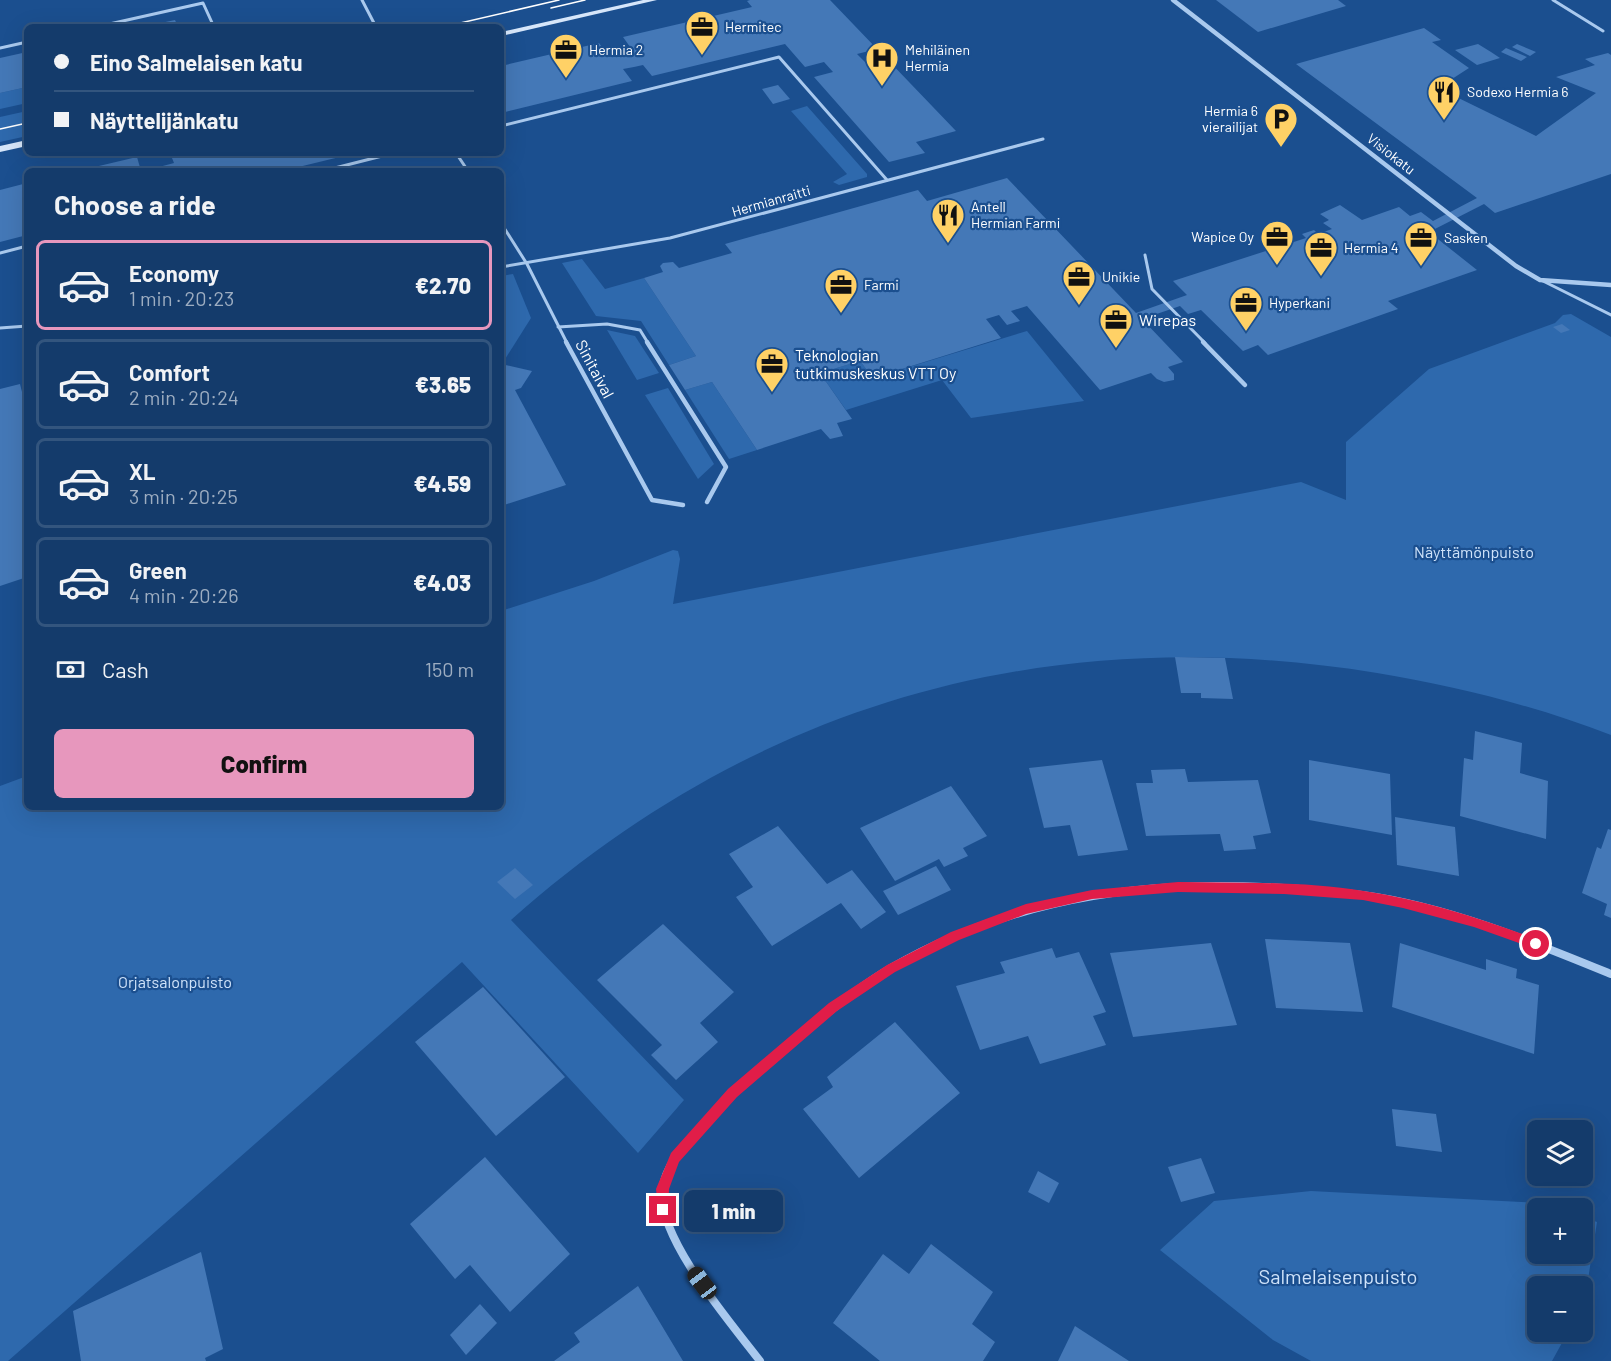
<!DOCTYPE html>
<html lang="en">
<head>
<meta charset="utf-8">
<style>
  body { margin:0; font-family:Barlow,sans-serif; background:#1d4271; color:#f1f3f6; height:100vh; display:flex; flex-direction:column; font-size:22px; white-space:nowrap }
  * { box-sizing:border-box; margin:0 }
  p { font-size:20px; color:#9dadc1 }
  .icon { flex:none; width:33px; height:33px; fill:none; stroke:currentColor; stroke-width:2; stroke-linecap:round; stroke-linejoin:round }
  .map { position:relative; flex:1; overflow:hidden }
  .details { position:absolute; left:24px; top:168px; width:480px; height:642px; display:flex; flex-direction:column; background:#143b6b; border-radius:9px; box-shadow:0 6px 24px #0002,0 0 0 2px #33557e }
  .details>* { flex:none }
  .banner { position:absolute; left:24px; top:24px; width:480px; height:132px; border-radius:9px; box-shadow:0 6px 24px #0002,0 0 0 2px #33557e; display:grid; align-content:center; height:132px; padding:0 30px; background:#143b6b }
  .controls { position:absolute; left:1527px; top:1120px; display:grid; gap:12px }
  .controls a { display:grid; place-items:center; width:66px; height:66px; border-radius:9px; background:#143b6b; box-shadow:0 6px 24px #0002,0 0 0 2px #33557e; font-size:30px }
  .end { position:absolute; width:27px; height:27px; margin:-14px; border:8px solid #e11d48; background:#fff; box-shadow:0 0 0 3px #fff }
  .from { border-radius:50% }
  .bubble { position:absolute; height:42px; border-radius:9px; background:#143b6b; box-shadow:0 6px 24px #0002,0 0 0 2px #33557e; font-size:20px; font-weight:800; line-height:42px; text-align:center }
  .car { position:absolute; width:18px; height:36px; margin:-18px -9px; border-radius:8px; box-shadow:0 0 4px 2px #0007; background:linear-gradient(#222 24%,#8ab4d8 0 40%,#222 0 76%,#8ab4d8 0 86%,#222 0) }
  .banner b { display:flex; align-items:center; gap:21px; height:57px; font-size:22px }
  .banner b+b { border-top:2px solid #33557e }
  .banner i { width:15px; height:15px; background:#f1f3f6 }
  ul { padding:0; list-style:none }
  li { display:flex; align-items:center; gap:18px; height:90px; margin:0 12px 9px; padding:0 18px; border:3px solid #33557e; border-radius:9px }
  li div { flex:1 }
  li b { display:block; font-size:22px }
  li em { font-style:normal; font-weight:800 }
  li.current { border-color:#e797bd }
  li>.icon { width:54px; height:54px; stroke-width:1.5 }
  h2 { padding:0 30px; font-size:27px; line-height:72px }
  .pay { display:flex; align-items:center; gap:15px; height:66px; padding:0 30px; font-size:22px }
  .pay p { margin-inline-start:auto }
  .cta { display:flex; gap:12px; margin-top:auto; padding:12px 30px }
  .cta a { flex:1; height:69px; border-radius:9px; background:#e797bd; color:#111; font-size:24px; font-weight:800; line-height:69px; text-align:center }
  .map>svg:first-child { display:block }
</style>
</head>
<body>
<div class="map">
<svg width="1611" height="1361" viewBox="0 0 1611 1361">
  <rect width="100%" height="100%" fill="#1b4f8f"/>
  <!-- green -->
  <g fill="#2e69ad">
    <polygon points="27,87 27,103 0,109 0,93"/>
    <polygon points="807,106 867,174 867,177 839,185 833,182 847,174 791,111"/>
    <polygon points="27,111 27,136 0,142 0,117"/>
    <polygon points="582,259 605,289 644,278 696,356 669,365 641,321 596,316 562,263"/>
    <polygon points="513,274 531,318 502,364 501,276"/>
    <path d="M1571,314l40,23v398c-75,-29 -155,-49 -234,-62 -325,-53 -619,27 -866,247l173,180 -46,53 -176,-191 -454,399h-8v-575l27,-10v31h474v-196l93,-30 79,-31 5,1 2,8 -7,45 628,-122 45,18v-58l83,-73 126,-46 8,-8z"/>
    <polygon points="607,330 635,336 659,373 637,380"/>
    <polygon points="1027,331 1084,401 971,418 942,380 846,410 820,373 860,361 873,378"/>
    <polygon points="712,382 757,450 729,459 685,390"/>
    <polygon points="668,388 714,464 698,479 645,395"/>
    <polygon points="1311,1191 1540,1203 1558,1209 1538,1209 1538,1254 1582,1254 1583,1217 1597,1222 1584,1305 1583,1307 1582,1287 1538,1287 1538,1332 1568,1332 1552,1361 1311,1361 1273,1340 1160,1250 1214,1201"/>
  </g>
  <!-- building -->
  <g fill="#4478b7">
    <polygon points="750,0 830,0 877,49 857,54 866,63 886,58 956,131 916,142 925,153 889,162 814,77 833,72 824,62 805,67 785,44 652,76 643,65 634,67 623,69 632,81 501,113 501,66 599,43 609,57 633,51 623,37 752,7 747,1"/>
    <polygon points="1216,0 1338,0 1346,6 1258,32"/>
    <polygon points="175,20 178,27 146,27 146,26"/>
    <polygon points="1424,28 1441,40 1432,42 1469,68 1438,88 1536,136 1596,93 1556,77 1595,65 1585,59 1608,53 1611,55 1611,174 1495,213 1484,204 1429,232 1477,270 1388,301 1398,309 1268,355 1258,345 1243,351 1201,310 1188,314 1180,306 1142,319 1183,362 1168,367 1174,374 1174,380 1164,382 1157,379 1151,373 1100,390 1027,306 1011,311 1020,321 1007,325 999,315 986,319 1001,338 873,378 860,361 820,373 852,419 837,423 843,436 830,439 821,429 757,450 712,382 685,390 669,365 696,356 644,278 663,272 660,266 663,263 673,262 679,268 732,253 725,244 918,190 927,201 1007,178 1136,313 1187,295 1173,281 1306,238 1302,234 1314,230 1318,234 1332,229 1323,223 1329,220 1320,214 1340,205 1362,220 1399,207 1410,216 1421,212 1433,221 1477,198 1296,64"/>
    <polygon points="1478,44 1491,52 1500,58 1477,65 1455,50"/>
    <polygon points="1517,44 1536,52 1530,56 1512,47"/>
    <polygon points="1506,48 1527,57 1521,61 1501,52"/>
    <polygon points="27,52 27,87 0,93 0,58"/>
    <polygon points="778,85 790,99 773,104 762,89"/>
    <polygon points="170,153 351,153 352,154 282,171 144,171 174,163"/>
    <polygon points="137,157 141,171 83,171 82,170"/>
    <polygon points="27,183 27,235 0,242 0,190"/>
    <polygon points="1562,324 1570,330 1561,333 1553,327"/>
    <polygon points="501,364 532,371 521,388 515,390 566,485 501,506"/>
    <polygon points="20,384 23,396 27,395 27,577 0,586 0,389"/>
    <polygon points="1175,657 1225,658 1233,699 1201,698 1201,693 1181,693"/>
    <polygon points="1475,731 1522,743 1520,773 1548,781 1546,839 1460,816 1464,758 1473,760"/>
    <polygon points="1102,760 1128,850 1078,856 1070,825 1044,828 1029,768"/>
    <polygon points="1309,760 1390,774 1392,835 1309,820"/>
    <polygon points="1185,769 1188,782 1258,780 1271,833 1253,836 1256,849 1224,851 1220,834 1146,836 1136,783 1153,783 1151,770"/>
    <polygon points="951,786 987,836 963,848 968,856 944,867 939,859 895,881 860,828"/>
    <polygon points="1395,817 1455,827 1459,876 1397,865"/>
    <polygon points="778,826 827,884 852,870 886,912 861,929 841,903 772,946 736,897 753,887 729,854"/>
    <polygon points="1608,829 1611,830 1611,918 1604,915 1607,904 1582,893 1597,847 1601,849"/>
    <polygon points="936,866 951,890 898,915 883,891"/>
    <polygon points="515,868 533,885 515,899 497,882"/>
    <polygon points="663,924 734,992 700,1023 718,1042 676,1080 651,1055 662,1045 597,980"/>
    <polygon points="1265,939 1350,943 1363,1012 1276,1008"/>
    <polygon points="1211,943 1237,1025 1133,1037 1110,953"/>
    <polygon points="1400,943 1486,970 1486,959 1517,969 1516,978 1539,985 1534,1054 1392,1007"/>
    <polygon points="1052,948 1056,958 1079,952 1106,1012 1093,1016 1106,1045 1040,1064 1028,1036 980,1050 956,986 1005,973 1000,962"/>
    <polygon points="483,987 565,1077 496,1136 415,1042"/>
    <polygon points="895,1022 960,1093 859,1178 803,1109 833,1087 827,1077"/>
    <polygon points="1392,1109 1436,1114 1442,1152 1396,1146"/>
    <polygon points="485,1157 570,1254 510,1312 470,1265 455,1279 410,1224"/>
    <polygon points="1201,1158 1215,1193 1181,1202 1168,1167"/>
    <polygon points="1038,1171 1059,1183 1049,1203 1028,1192"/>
    <polygon points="931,1244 993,1292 972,1324 995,1342 983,1361 880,1361 833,1323 883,1254 909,1274"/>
    <polygon points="201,1252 223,1349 205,1358 206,1361 81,1361 73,1311"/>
    <polygon points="638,1286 683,1361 554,1361 580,1342 574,1333"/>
    <polygon points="480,1304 497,1323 466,1355 450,1335"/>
    <polygon points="1075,1326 1129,1361 1058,1361"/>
  </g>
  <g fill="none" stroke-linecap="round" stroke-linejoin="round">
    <!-- lane-far1 -->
    <g stroke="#a9c9ee" stroke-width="3">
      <polyline points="362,0 376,27"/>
      <polyline points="1553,0 1603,31"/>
      <polyline points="96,27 203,3 214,27"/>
      <polyline points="0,48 27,42"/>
      <polyline points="501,126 779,57 887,180"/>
      <polyline points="456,153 468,171"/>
      <polyline points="323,171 394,153"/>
      <polyline points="501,223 527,264 567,343"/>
      <polyline points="0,253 27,246"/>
      <polyline points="1145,255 1152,289 1205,343"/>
      <polyline points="501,267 670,238 1043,139"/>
      <polyline points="1543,281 1611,315"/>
      <polyline points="558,327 607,324 640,330 648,343"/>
      <polyline points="0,328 27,326"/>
    </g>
    <!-- lane -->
    <g stroke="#a9c9ee" stroke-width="4.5">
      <polyline points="566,342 652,500 683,505"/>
      <polyline points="647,342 726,467 707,502"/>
      <polyline points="1203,342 1245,385"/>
    </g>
    <!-- street-far1 -->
    <polyline stroke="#a9c9ee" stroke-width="4.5" points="1173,0 1516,266 1540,280 1611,285"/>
    <!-- street -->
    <path stroke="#a9c9ee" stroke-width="8" d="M760,1361c-29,-38 -101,-121 -98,-169 2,-31 33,-57 52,-78 22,-26 49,-47 75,-69 32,-28 65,-55 102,-77 88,-51 185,-76 286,-81 57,-3 128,1 185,8 84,11 171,47 249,79"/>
    <!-- secondary -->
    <g fill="#d6e6fa" fill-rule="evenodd">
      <polygon points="643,0 657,0 501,36 501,32"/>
      <polygon points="27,140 27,146 0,152 0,146"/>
    </g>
    <!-- tram -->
    <g stroke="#fff" stroke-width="1.5">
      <polyline points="551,8 585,0"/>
      <polyline points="443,27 559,0"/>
      <polyline points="0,129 27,123"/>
    </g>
  </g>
  <!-- route -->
  <path fill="#e11d48" d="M1178,882c62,1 125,-1 186,9 60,9 119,28 175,49l2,4 -5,5 -62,-22 -71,-19 -40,-8 -79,-6 -106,-2 -86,7 -66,15 -67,26 -64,32 -58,39 -100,86 -58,65 -10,27 -1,26 -5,1 -4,-1 -3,-26 15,-36 57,-64 101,-86 58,-38 64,-33 75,-28 66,-14z"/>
  <!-- icons -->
  <defs>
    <symbol id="office-pin" viewBox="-11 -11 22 30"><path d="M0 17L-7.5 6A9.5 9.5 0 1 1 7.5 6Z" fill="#ffd166" stroke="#1b4f8f"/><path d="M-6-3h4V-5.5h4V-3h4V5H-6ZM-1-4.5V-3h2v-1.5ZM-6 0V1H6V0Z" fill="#111"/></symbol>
    <symbol id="hospital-pin" viewBox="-11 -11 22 30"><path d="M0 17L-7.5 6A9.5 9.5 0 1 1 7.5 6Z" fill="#ffd166" stroke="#1b4f8f"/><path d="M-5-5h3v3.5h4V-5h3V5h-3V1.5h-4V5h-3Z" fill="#111"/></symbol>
    <symbol id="restaurant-pin" viewBox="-11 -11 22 30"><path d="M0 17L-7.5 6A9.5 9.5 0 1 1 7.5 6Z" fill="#ffd166" stroke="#1b4f8f"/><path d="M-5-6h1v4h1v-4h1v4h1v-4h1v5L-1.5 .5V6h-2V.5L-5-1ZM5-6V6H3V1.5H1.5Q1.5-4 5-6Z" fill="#111"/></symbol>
    <symbol id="parking-pin" viewBox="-11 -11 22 30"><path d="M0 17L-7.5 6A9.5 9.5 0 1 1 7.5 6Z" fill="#ffd166" stroke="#1b4f8f"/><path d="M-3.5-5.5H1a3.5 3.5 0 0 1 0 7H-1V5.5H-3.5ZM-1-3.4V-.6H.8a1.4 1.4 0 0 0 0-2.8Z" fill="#111"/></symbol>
  </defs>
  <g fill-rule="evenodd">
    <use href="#office-pin" x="683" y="8" width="38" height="52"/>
    <use href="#office-pin" x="547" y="31" width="38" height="52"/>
    <use href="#hospital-pin" x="863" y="39" width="38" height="52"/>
    <use href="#restaurant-pin" x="1425" y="73" width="38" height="52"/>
    <use href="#parking-pin" x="1262" y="100" width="38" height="52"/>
    <use href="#restaurant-pin" x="929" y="196" width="38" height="52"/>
    <use href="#office-pin" x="1258" y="218" width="38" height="52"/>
    <use href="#office-pin" x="1402" y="219" width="38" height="52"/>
    <use href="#office-pin" x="1302" y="229" width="38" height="52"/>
    <use href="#office-pin" x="1060" y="258" width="38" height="52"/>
    <use href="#office-pin" x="822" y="266" width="38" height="52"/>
    <use href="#office-pin" x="1227" y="284" width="38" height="52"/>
    <use href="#office-pin" x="1097" y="301" width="38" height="52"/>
    <use href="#office-pin" x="753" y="345" width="38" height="52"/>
  </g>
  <g text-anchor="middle" stroke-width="4.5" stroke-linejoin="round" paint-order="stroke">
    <!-- far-poi labels -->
    <g font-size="14" fill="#fff" stroke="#1b4f8f" text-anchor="start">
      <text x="725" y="32">Hermitec</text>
      <text x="589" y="55">Hermia 2</text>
      <text x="905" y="55">Mehiläinen<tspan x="905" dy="16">Hermia</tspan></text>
      <text x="1467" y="97">Sodexo Hermia 6</text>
      <text x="1258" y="116" text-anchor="end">Hermia 6<tspan x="1258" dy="16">vierailijat</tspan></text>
      <text x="971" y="212">Antell<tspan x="971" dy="16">Hermian Farmi</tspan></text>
      <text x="1254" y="242" text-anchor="end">Wapice Oy</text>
      <text x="1444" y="243">Sasken</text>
      <text x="1344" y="253">Hermia 4</text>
      <text x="1102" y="282">Unikie</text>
      <text x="864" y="290">Farmi</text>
      <text x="1269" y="308">Hyperkani</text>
    </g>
    <!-- far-street labels -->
    <g font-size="14" fill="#fff" stroke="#1b4f8f">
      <text transform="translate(1391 154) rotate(38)" y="5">Visiokatu</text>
      <text transform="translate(771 201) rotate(-16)" y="5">Hermianraitti</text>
    </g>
    <!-- poi labels -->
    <g font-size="16" fill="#fff" stroke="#1b4f8f" text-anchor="start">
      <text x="1139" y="326">Wirepas</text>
      <text x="795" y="361">Teknologian<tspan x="795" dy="18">tutkimuskeskus VTT Oy</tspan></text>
    </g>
    <!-- street labels -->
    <g font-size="16" fill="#fff" stroke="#1b4f8f">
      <text transform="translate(595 369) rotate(62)" y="6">Sinitaival</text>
    </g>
    <!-- park labels -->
    <g font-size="16" fill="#cfe3fa" stroke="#1b4f8f">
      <text x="1474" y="558">Näyttämönpuisto</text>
      <text x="175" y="988">Orjatsalonpuisto</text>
    </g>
    <!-- near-park labels -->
    <g font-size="20" fill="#cfe3fa" stroke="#1b4f8f">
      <text x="1338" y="1284">Salmelaisenpuisto</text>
    </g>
  </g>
</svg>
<div class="controls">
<a><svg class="icon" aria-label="layers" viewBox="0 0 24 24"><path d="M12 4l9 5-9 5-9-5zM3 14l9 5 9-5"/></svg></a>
<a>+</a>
<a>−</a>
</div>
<i class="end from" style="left:1536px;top:944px"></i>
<i class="end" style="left:663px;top:1210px"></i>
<div class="bubble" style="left:684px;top:1190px;width:99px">1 min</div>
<i class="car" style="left:702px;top:1283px;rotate:323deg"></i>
<div class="banner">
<b><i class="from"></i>Eino Salmelaisen katu</b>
<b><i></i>Näyttelijänkatu</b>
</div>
<section class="details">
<h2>Choose a ride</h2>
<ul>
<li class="current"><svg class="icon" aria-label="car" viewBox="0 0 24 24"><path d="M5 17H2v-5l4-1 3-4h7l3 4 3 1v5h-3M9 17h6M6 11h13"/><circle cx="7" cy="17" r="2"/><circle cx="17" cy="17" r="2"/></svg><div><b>Economy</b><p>1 min · 20:23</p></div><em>€2.70</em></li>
<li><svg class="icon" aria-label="car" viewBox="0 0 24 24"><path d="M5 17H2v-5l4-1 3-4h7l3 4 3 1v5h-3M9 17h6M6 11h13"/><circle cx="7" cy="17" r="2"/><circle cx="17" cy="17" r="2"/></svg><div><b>Comfort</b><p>2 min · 20:24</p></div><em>€3.65</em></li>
<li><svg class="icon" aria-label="car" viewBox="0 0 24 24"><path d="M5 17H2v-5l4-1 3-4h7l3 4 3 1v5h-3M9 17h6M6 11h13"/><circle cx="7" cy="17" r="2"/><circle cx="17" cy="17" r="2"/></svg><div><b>XL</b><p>3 min · 20:25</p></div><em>€4.59</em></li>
<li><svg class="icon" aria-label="car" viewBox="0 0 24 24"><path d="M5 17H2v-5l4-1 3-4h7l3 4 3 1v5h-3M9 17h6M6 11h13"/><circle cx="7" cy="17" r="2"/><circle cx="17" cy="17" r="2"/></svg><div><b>Green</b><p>4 min · 20:26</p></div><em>€4.03</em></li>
</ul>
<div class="pay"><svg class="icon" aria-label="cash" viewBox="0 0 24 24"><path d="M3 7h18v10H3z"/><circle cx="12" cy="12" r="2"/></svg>Cash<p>150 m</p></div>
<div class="cta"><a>Confirm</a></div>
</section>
</div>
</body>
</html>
